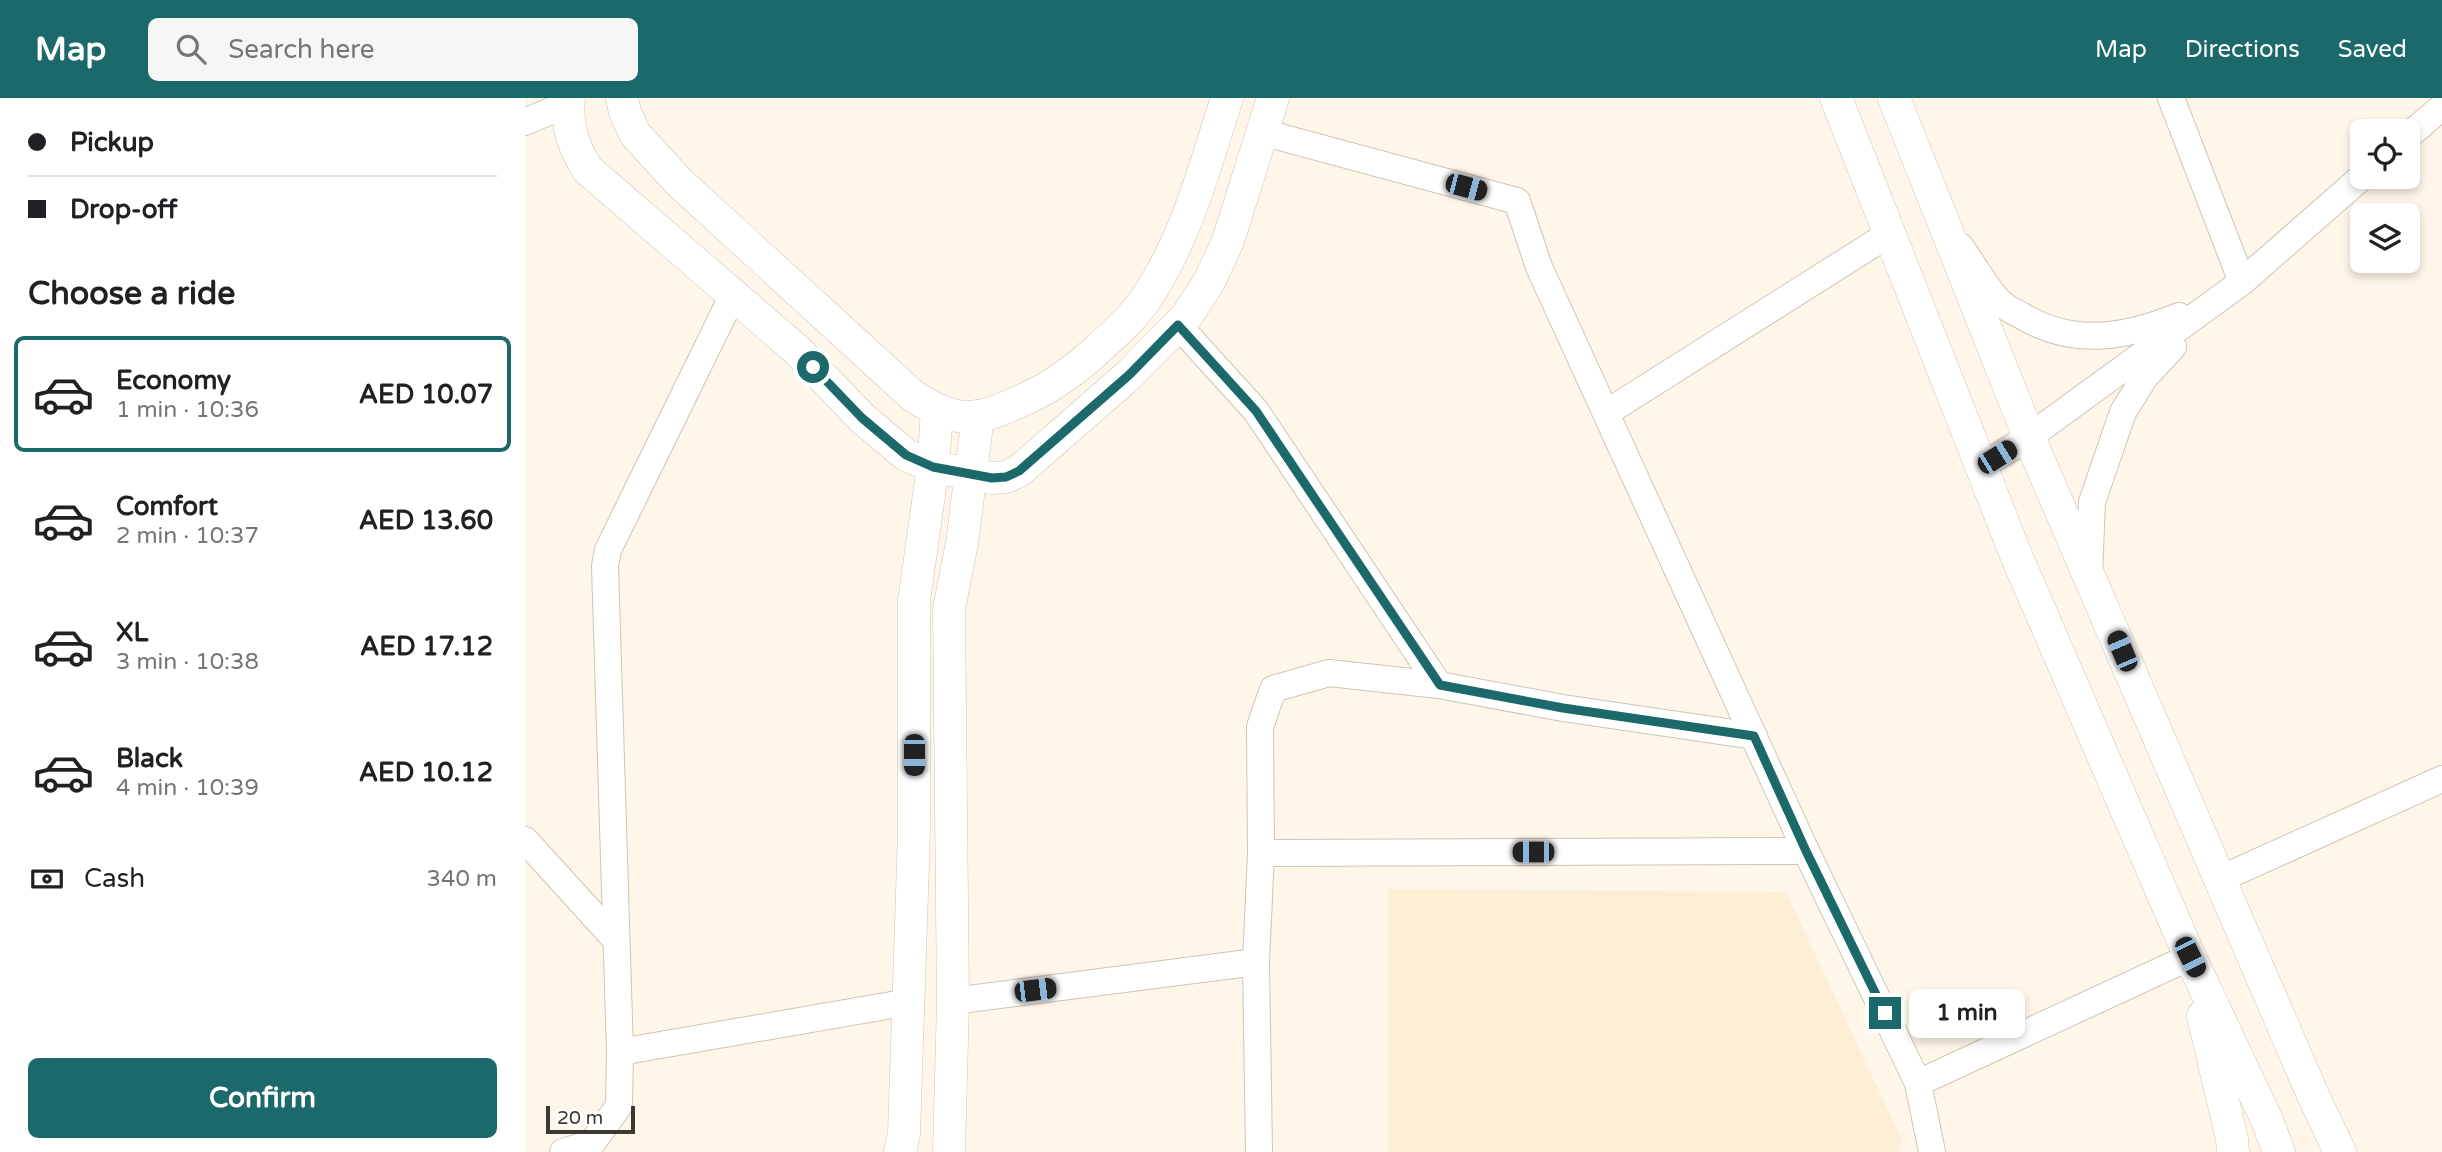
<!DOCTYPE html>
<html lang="en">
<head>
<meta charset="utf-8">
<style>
  body { margin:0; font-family:"Varela Round",sans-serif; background:#f6f6f6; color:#202124; height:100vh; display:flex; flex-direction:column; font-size:26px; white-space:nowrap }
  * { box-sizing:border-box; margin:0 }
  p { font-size:23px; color:#757577 }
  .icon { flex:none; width:38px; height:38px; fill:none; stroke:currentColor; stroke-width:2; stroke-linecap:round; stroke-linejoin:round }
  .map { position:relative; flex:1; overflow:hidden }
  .drawer { display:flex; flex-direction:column; background:#fff; width:525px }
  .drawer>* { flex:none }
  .banner { display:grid; align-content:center; height:154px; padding:0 28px; background:#fff }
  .controls { position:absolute; left:1825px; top:21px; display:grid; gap:14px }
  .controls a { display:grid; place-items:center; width:70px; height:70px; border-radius:10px; background:#fff; box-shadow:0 4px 10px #0003; font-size:35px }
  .scale { position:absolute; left:21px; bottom:18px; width:89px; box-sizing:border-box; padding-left:7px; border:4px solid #3c3932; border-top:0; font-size:19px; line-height:24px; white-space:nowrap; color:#3c3932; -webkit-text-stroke:5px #fff; paint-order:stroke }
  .end { position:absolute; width:32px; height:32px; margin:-16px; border:9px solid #1b696b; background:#fff; box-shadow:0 0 0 4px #fff }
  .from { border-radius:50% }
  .bubble { position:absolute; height:49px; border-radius:10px; background:#fff; box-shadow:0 4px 10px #0003; font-size:23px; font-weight:700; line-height:49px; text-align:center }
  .car { position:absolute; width:21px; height:42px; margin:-21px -10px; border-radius:9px; box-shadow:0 0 5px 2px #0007; background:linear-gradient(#222 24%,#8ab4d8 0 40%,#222 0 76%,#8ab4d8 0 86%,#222 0) }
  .banner b { display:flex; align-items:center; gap:24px; height:66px; font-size:26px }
  .banner b+b { border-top:2px solid #e0e0e0 }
  .banner i { width:18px; height:18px; background:#202124 }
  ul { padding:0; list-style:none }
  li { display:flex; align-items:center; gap:21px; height:116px; margin:0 14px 10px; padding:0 14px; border:4px solid transparent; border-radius:10px }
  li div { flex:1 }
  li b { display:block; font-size:26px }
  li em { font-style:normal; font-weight:700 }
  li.current { border-color:#1b696b }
  li>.icon { width:63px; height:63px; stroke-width:1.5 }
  h2 { padding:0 28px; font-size:32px; line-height:84px }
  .pay { display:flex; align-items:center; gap:18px; height:77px; padding:0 28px; font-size:26px }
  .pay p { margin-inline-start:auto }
  .action { display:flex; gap:14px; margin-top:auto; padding:14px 28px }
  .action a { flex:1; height:80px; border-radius:10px; background:#1b696b; color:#fff; font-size:28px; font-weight:700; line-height:80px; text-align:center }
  header { display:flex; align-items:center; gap:42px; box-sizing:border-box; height:98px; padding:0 35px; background:#1b696b; color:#fff }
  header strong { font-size:33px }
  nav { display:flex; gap:38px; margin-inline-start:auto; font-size:24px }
  .search { width:490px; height:63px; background:#f6f6f6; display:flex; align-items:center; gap:18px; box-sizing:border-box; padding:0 24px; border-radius:10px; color:#757577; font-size:26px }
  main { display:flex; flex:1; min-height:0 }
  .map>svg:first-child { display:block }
</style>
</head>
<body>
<header>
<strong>Map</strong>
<div class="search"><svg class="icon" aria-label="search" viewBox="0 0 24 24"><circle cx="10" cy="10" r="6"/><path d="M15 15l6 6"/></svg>Search here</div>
<nav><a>Map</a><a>Directions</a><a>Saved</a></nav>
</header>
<main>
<section class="drawer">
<div class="banner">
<b><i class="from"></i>Pickup</b>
<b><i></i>Drop-off</b>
</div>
<h2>Choose a ride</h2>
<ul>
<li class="current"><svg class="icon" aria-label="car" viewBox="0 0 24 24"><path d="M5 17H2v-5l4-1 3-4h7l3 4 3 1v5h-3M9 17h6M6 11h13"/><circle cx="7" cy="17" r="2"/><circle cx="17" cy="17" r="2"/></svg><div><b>Economy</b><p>1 min · 10:36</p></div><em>AED 10.07</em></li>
<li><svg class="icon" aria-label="car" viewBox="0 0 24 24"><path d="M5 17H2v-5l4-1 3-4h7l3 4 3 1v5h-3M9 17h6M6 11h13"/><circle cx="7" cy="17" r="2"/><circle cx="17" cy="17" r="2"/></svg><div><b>Comfort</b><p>2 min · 10:37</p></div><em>AED 13.60</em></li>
<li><svg class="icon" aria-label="car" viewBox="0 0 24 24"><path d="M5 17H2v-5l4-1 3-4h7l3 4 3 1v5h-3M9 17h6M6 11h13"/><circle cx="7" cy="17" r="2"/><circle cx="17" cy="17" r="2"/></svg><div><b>XL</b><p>3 min · 10:38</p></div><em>AED 17.12</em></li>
<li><svg class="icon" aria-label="car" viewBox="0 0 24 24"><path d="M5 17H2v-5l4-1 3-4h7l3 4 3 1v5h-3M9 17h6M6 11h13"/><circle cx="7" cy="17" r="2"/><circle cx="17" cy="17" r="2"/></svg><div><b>Black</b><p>4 min · 10:39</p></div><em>AED 10.12</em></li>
</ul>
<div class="pay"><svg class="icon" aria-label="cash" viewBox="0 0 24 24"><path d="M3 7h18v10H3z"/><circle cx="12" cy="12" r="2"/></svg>Cash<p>340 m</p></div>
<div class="action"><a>Confirm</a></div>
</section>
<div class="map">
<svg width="1917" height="1054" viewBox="0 0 1917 1054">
  <rect width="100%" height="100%" fill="#fef6e8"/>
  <!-- built -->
  <polygon fill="#fcefd6" points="863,791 1261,794 1376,1040 1375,1054 863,1054"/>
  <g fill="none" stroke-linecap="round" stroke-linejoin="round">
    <defs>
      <g id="minor">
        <polyline points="1646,0 1717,184"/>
        <polyline points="0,24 44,5"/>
        <polyline points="737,34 992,103 1014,169 1281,753 1393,985 1407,1054"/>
        <polyline points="1883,38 1917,9"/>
        <path d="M1435,148c12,16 27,44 41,57 6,6 16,10 23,14 51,30 103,20 155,-1"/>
        <polyline points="653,227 731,313 914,587"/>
        <polyline points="1081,315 1364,136"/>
        <polyline points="1456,369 1504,339 1717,184 1838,78"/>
        <polyline points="1564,477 1567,404 1598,314 1620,279 1648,249"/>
        <polyline points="0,742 90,841"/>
        <polyline points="736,755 1281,753"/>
        <polyline points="1695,781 1917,681"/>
        <polyline points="428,903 731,864"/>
        <polyline points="95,954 384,904"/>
        <polyline points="1393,985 1665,859"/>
        <polyline points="38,1054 67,1045 94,1008 95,954 80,468 83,452 208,197"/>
        <polyline points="734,1054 731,864 736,755 735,629 748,591 804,575 914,587 1038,610 1229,638"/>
      </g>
      <g id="tertiary">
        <path d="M44,0c-3,28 4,47 18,71l210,181 65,68 44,37 27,12 59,11 14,-1 13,-6 110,-96 57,-58 23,-35 19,-41 45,-143"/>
        <path d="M97,0l3,14 10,22 44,48 234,214c47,30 65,25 114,2 27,-12 49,-29 70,-48 17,-16 35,-31 48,-50 41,-60 60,-134 82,-202"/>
        <polyline points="1311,0 1491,457 1665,859 1741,1020 1754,1054"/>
        <polyline points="1369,0 1504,339 1787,995 1815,1054"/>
        <polyline points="1678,918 1707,1041 1708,1054"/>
        <polyline points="375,1054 379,1036 389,734 389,503 408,369 412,313"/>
        <polyline points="424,1054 428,903 424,511 437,445 453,318"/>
      </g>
    </defs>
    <!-- minor casing -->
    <use href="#minor" stroke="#cec5b4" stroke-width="28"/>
    <!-- tertiary casing -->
    <use href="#tertiary" stroke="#cec5b4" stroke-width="33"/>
    <!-- minor -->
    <use href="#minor" stroke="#fff" stroke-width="26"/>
    <!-- tertiary -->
    <use href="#tertiary" stroke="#fff" stroke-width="32"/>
  </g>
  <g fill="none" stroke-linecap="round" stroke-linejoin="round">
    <!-- route -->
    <polyline stroke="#1b696b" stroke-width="9" points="288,269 337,320 381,357 408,369 467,380 481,379 494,373 604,277 653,227 731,313 915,587 1038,610 1229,638 1281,753 1360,915"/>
  </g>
</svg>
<div class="controls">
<a><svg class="icon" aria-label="locate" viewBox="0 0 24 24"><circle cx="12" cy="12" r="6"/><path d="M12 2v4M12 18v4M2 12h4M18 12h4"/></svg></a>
<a><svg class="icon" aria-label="layers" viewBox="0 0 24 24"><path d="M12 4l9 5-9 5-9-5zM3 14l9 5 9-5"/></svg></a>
</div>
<div class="scale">20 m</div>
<i class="end from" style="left:288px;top:269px"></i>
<i class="end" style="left:1360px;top:915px"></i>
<div class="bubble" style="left:1384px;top:891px;width:116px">1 min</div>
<i class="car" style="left:941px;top:89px;rotate:105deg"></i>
<i class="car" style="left:1472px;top:359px;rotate:58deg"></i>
<i class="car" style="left:1597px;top:553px;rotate:337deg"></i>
<i class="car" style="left:389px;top:657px;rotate:180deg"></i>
<i class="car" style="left:1008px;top:754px;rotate:270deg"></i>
<i class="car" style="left:1665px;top:859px;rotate:154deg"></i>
<i class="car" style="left:510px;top:892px;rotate:83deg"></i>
</div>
</main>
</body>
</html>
